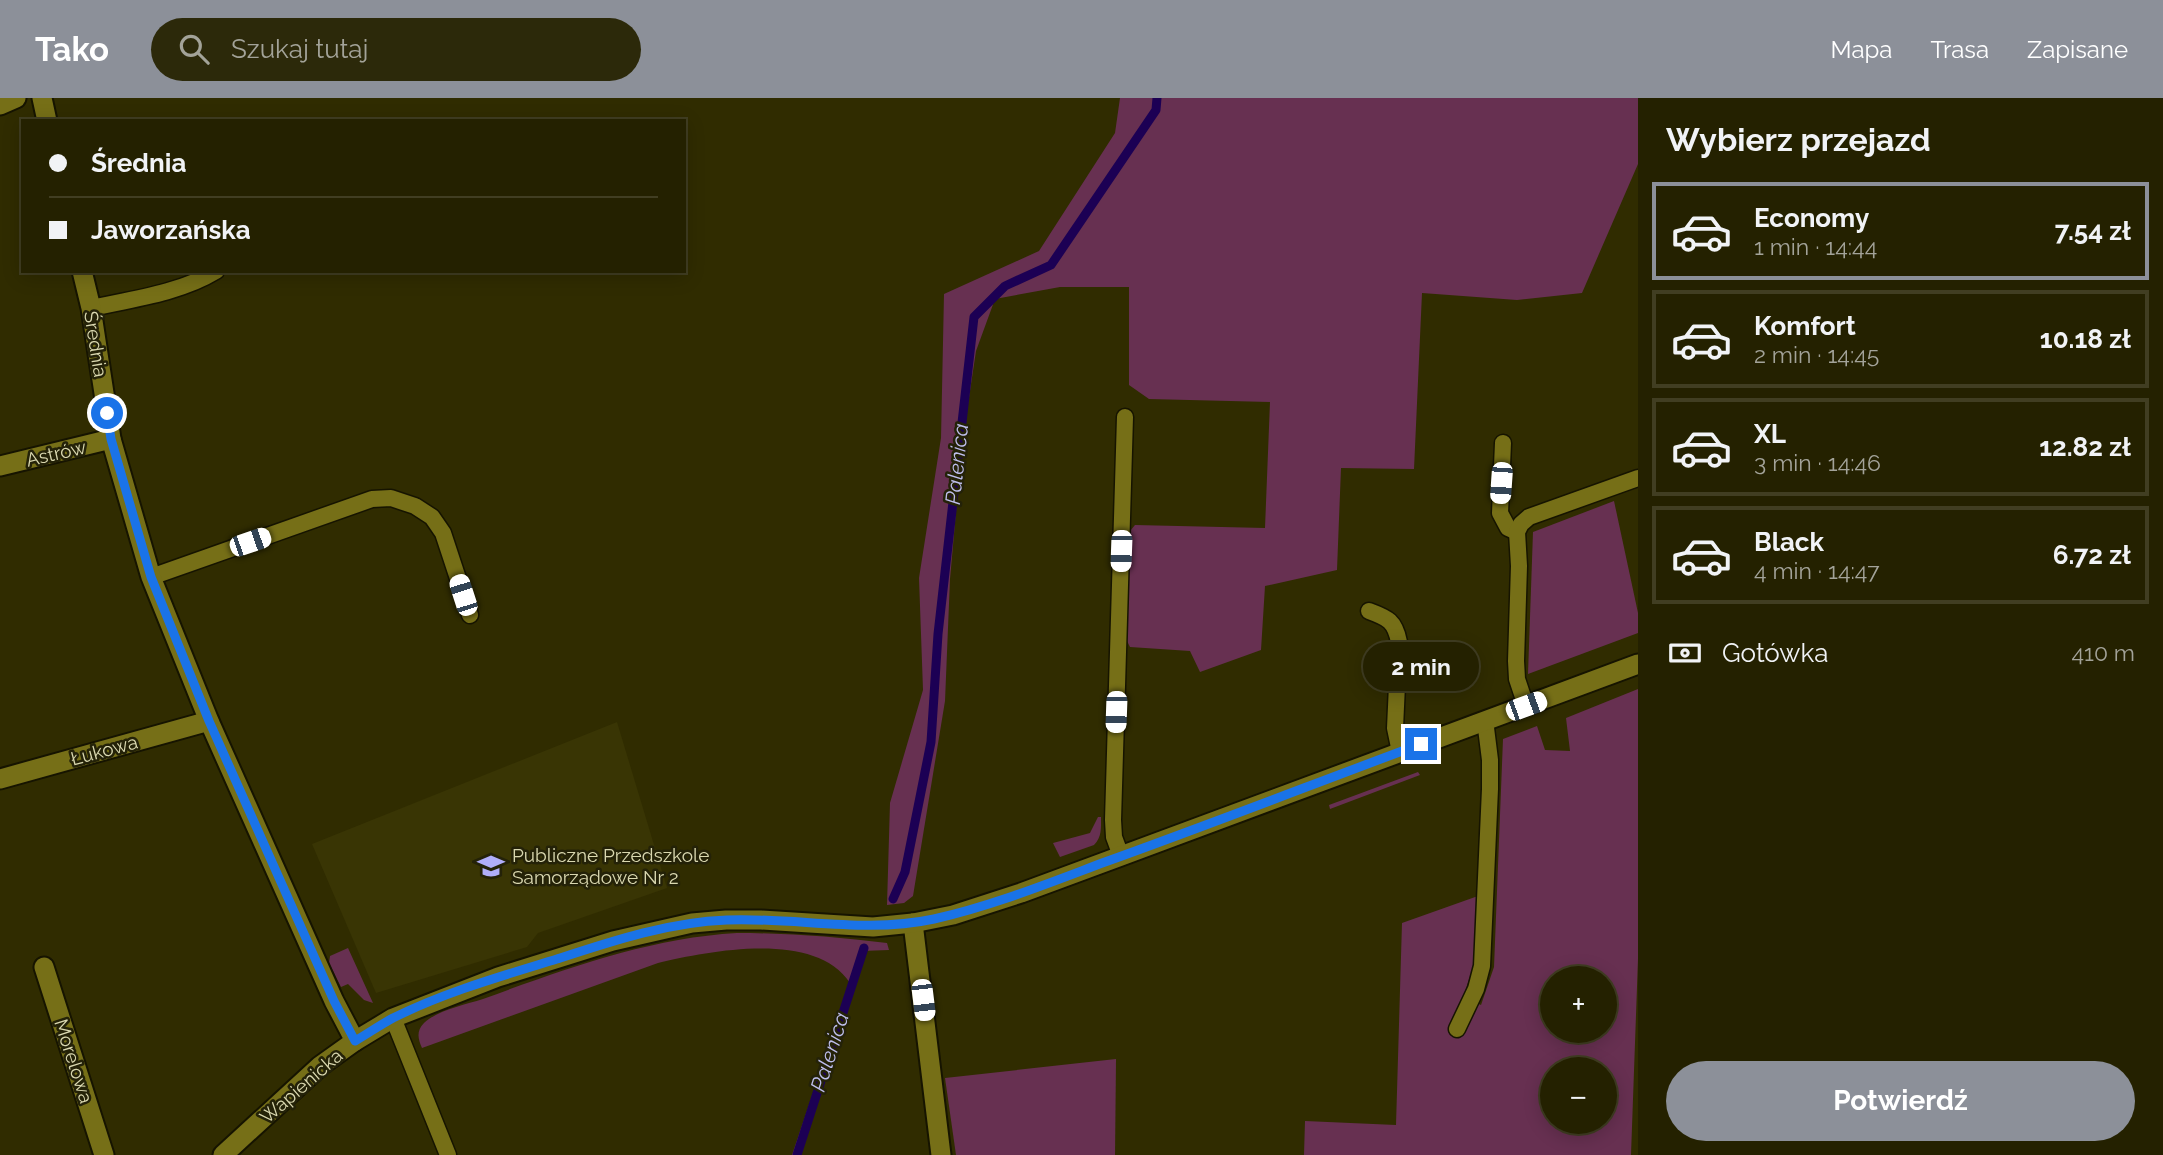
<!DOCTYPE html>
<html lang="pl">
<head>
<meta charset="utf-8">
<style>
  body { margin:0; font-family:Raleway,sans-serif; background:#2c290a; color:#f1f3f6; height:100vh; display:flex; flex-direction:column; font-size:26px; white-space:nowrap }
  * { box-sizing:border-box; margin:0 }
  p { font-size:23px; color:#a3a399 }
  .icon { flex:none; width:38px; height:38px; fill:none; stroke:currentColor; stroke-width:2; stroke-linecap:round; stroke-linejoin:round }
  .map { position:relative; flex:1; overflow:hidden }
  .side { display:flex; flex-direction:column; background:#242100; width:525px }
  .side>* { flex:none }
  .guide { position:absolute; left:21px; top:21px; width:665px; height:154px; border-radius:0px; box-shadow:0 4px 18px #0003,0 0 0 2px #413e22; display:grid; align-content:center; height:154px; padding:0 28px; background:#242100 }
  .controls { position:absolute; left:1540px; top:868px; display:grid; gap:14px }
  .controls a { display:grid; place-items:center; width:77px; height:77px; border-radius:50%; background:#242100; box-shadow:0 4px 18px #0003,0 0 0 2px #413e22; font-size:35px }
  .end { position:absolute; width:32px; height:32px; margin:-16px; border:9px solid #1a73e8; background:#fff; box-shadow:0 0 0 4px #fff }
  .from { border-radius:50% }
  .bubble { position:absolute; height:49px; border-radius:24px; background:#242100; box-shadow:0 4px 18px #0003,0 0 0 2px #413e22; font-size:23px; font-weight:700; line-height:49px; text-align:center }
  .car { position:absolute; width:21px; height:42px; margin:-21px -10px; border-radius:9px; box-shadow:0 0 5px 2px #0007; background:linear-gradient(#fff 24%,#345 0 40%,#fff 0 76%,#345 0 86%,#fff 0) }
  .guide b { display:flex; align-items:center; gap:24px; height:66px; font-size:26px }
  .guide b+b { border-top:2px solid #413e22 }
  .guide i { width:18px; height:18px; background:#f1f3f6 }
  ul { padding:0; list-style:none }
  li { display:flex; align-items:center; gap:21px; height:98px; margin:0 14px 10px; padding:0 14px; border:4px solid #413e22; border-radius:0px }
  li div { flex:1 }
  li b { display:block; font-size:26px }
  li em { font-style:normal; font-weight:700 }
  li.current { border-color:#8c9099 }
  li>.icon { width:63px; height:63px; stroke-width:1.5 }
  h2 { padding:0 28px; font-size:32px; line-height:84px }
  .pay { display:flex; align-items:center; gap:18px; height:77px; padding:0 28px; font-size:26px }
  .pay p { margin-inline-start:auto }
  .action { display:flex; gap:14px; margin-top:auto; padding:14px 28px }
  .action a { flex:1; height:80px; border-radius:42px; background:#8c9099; color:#fff; font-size:28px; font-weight:700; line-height:80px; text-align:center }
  header { display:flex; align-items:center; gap:42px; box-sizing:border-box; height:98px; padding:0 35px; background:#8c9099; color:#fff }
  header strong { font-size:33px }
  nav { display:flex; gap:38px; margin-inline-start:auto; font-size:24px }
  .search { width:490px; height:63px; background:#2c290a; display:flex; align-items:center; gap:18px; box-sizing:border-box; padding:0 24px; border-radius:38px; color:#a3a399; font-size:26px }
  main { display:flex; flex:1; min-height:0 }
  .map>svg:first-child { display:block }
</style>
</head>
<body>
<header>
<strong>Tako</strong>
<div class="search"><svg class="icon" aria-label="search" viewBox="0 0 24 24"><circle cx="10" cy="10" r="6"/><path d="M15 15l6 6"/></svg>Szukaj tutaj</div>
<nav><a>Mapa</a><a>Trasa</a><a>Zapisane</a></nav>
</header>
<main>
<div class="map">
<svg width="1638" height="1057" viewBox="0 0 1638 1057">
  <rect width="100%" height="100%" fill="#302c00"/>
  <!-- built -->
  <polygon fill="#393504" points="617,624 667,790 538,835 527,849 376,895 312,746"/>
  <!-- green -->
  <g fill="#673051" fill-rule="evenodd">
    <polygon points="1120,0 1638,0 1638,66 1582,195 1517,202 1422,195 1414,371 1341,370 1337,472 1265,488 1261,552 1200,574 1190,553 1130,549 1126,541 1130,433 1135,427 1265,430 1270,304 1149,301 1129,287 1129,189 1060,189 995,201 976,253 962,346 950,481 945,603 913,798 904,805 887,807 890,705 923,592 919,480 941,340 944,196 1039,153 1115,35"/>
    <polygon points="1614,403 1638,515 1638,535 1528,576 1533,434"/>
    <path d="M1638,591v270l-7,196h-327l1,-34 91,4 6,-202 76,-27 -4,69 -11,32 18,8 13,-38 9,-228 34,-13 8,24 25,1 -4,-33zM1552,880h53v53h-53zM1552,971h53v53h-53z"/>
    <polygon points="1418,674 1420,677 1330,711 1329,707"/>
    <path d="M1098,719h3c0,11 1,20 -7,28l-34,12 -7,-14 37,-10z"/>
    <path d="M737,835c50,0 100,4 150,10l2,7 -28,1 -11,32c-35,-53 -140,-32 -192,-20l-236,85c-4,-9 -6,-17 2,-25 14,-13 40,-18 59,-24 82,-30 166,-61 254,-66z"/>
    <polygon points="348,850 373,905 364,902 348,886 341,889 329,865 330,858"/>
    <polygon points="1116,961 1115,1057 956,1057 945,980"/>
    <polygon points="816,986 823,988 801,1057 792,1057"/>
  </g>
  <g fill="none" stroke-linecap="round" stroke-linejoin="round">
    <!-- stream -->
    <g stroke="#1c0054" stroke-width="9">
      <polyline points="893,801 905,774 931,644 938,536 974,219 1005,188 1051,167 1156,12 1157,0"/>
      <polyline points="797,1057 864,850"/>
    </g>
    <defs>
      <g id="service">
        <path d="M91,210c42,-9 89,-15 125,-37"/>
        <polyline points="1503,345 1500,415 1508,430 1517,434"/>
        <polyline points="151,479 372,401 391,400 415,408 432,419 443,435 470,517"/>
        <path d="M1369,513c19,7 26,10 30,31l-4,86 5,24"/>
        <polyline points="1526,608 1517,581 1516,563 1519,468 1517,434 1521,426 1529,419 1638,380"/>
        <polyline points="1121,758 1114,739 1113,722 1125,319"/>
        <polyline points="393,920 448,1057"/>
        <polyline points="1457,931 1476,891 1482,868 1490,691 1490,662 1485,622"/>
      </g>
      <g id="minor">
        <polyline points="42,0 47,23"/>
        <polyline points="0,7 16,0"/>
        <polyline points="82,173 91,210 111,341 151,479 209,623 334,903 355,943"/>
        <polyline points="0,368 111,341"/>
        <polyline points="0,681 209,623"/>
        <polyline points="913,825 941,1057"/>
        <polyline points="44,869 104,1057"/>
      </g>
      <polyline id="tertiary" points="223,1057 320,968 355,943 393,920 498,879 613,843 692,825 726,822 761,822 873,829 913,825 953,817 1021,795 1121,758 1638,566"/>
    </defs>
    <!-- service casing -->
    <use href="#service" stroke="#161400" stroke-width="19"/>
    <!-- minor casing -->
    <use href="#minor" stroke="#161400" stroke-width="23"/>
    <!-- tertiary casing -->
    <use href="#tertiary" stroke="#161400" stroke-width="23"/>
    <!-- service -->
    <use href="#service" stroke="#766f17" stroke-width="16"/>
    <!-- minor -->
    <use href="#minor" stroke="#766f17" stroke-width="19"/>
    <!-- tertiary -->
    <use href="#tertiary" stroke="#766f17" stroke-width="19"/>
  </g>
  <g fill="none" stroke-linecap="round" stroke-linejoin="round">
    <!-- route -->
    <path stroke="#1a73e8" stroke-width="9" d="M107,315l4,26 40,138 58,144 125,280 21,40c12,-7 25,-16 38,-23 52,-26 109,-42 164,-59 55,-18 112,-37 170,-39 69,-3 138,14 207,-1 58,-13 115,-36 171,-57 106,-38 211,-79 316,-118"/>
  </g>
  <!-- icons -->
  <defs>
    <symbol id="school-bare" viewBox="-9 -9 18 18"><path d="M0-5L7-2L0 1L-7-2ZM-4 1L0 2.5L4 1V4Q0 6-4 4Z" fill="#b0aefa" stroke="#242208" stroke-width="2.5" paint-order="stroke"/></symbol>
  </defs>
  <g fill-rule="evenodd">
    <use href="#school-bare" x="472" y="749" width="38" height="38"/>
  </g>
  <g text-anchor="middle" stroke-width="5" stroke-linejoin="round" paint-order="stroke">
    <!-- street labels -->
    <g font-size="19" fill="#dad8b0" stroke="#242208">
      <text transform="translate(96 246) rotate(81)" y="7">Średnia</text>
      <text transform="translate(56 355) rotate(-13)" y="7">Astrów</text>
      <text transform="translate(104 652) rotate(-15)" y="7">Łukowa</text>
      <text transform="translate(74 963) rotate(72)" y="7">Morelowa</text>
      <text transform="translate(301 988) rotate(-41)" y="7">Wapienicka</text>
    </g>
    <!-- poi labels -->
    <g font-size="19" fill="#dad8b0" stroke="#242208" text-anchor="start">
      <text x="512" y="764">Publiczne Przedszkole<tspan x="512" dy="22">Samorządowe Nr 2</tspan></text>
    </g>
    <!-- water labels -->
    <g font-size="21" font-style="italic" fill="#bebeed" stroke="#242208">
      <text transform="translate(957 366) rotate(-84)" y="7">Palenica</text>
      <text transform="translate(830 954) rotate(-72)" y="7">Palenica</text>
    </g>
  </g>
</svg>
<div class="controls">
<a>+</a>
<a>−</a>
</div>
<i class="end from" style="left:107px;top:315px"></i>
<i class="end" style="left:1421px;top:646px"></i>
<div class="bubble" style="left:1363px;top:544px;width:116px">2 min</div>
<i class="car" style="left:1501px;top:385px;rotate:184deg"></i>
<i class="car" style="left:250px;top:444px;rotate:71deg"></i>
<i class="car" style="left:1121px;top:453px;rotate:182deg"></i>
<i class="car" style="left:463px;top:497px;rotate:342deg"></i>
<i class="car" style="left:1526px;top:608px;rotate:70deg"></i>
<i class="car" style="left:1116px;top:614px;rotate:182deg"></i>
<i class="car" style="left:923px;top:902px;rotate:173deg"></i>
<div class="guide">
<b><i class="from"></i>Średnia</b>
<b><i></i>Jaworzańska</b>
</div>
</div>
<section class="side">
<h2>Wybierz przejazd</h2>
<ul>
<li class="current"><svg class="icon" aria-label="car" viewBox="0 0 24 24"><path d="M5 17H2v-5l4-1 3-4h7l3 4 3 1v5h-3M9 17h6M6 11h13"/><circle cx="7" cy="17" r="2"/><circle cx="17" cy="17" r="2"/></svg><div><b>Economy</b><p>1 min · 14:44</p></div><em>7.54 zł</em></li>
<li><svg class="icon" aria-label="car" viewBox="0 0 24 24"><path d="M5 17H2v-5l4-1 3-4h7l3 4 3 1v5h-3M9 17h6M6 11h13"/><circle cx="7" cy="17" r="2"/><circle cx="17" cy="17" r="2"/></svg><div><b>Komfort</b><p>2 min · 14:45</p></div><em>10.18 zł</em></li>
<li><svg class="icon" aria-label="car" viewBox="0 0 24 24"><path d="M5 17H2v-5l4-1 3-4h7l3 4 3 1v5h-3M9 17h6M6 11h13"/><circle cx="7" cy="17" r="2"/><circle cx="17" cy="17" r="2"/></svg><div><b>XL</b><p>3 min · 14:46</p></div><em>12.82 zł</em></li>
<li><svg class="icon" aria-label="car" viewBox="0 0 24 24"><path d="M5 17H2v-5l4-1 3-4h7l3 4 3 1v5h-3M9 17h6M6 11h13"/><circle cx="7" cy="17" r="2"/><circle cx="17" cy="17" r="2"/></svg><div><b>Black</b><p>4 min · 14:47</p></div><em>6.72 zł</em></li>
</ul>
<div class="pay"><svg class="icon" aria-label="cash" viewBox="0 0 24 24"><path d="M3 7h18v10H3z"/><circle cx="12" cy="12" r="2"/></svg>Gotówka<p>410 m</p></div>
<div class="action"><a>Potwierdź</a></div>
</section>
</main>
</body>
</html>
